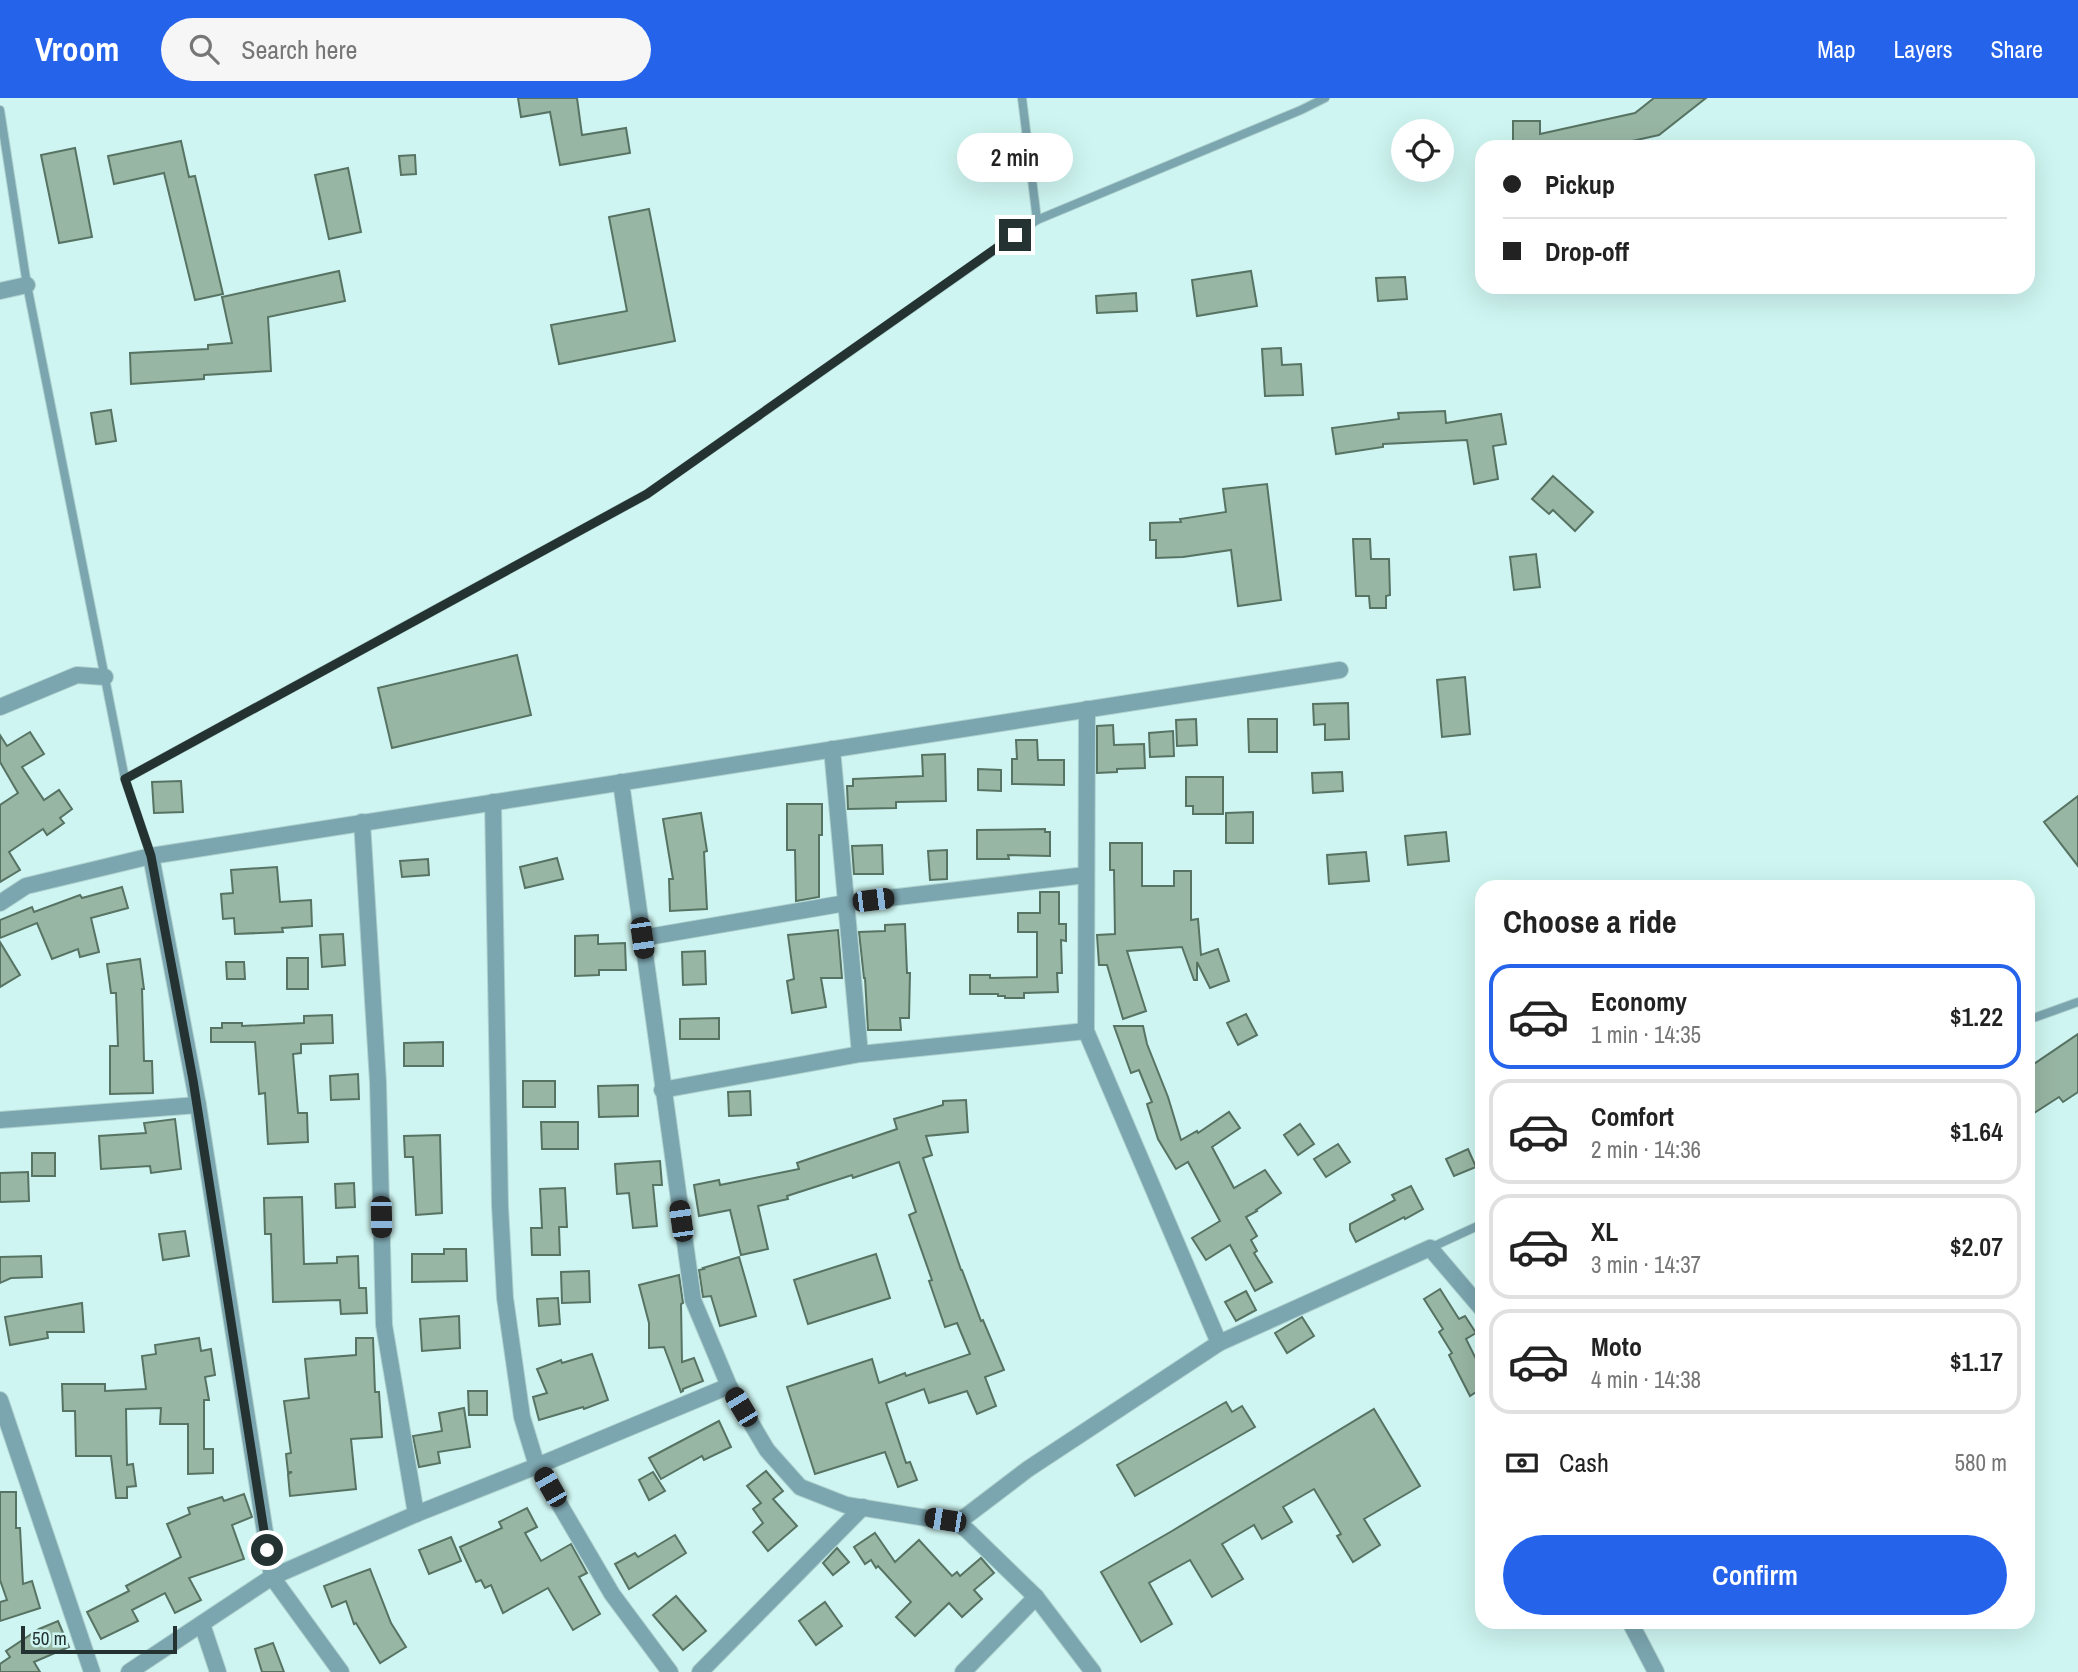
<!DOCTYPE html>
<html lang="en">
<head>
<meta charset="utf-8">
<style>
  body { margin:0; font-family:"Archivo Narrow",sans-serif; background:#f6f6f6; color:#222; height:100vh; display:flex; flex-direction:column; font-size:26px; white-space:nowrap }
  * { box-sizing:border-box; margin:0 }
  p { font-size:23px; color:#767676 }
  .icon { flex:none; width:38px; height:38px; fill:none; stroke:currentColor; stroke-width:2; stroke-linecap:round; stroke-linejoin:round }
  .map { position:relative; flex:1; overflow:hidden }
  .details { position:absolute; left:1475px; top:782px; width:560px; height:749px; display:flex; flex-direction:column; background:#fff; border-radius:21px; box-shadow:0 7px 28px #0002 }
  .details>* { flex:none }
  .banner { position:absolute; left:1475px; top:42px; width:560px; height:154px; border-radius:21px; box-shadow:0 7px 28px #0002; display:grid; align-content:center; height:154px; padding:0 28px; background:#fff }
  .tools { position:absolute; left:1391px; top:21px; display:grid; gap:14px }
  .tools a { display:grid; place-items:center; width:63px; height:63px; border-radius:50%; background:#fff; box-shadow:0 7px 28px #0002; font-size:35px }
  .scale { position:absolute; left:21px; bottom:18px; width:156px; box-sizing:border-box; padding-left:7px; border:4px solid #243332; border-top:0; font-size:19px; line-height:24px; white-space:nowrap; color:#243332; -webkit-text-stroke:5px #cef5f1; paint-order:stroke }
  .end { position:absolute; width:32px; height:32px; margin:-16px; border:9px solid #243332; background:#fff; box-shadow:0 0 0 4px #fff }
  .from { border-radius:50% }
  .bubble { position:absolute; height:49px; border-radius:24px; background:#fff; box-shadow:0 7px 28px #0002; font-size:23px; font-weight:600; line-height:49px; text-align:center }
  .car { position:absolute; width:21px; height:42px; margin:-21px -10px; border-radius:9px; box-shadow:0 0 5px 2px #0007; background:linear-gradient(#222 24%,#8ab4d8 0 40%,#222 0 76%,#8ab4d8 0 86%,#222 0) }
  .banner b { display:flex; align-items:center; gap:24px; height:66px; font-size:26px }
  .banner b+b { border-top:2px solid #e0e0e0 }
  .banner i { width:18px; height:18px; background:#222 }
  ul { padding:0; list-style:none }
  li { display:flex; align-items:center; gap:21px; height:105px; margin:0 14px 10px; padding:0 14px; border:4px solid #e0e0e0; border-radius:21px }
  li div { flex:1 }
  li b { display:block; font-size:26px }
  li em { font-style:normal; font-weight:600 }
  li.on { border-color:#2563eb }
  li>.icon { width:63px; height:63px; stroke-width:1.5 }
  h2 { padding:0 28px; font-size:32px; line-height:84px }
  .pay { display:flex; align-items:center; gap:18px; height:77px; padding:0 28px; font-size:26px }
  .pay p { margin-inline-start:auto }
  .primary-button { display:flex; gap:14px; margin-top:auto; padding:14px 28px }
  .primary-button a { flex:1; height:80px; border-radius:42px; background:#2563eb; color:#fff; font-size:28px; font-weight:600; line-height:80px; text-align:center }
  header { display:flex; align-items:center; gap:42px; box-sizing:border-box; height:98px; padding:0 35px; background:#2563eb; color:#fff }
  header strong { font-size:33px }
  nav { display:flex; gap:38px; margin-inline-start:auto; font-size:24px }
  .search { width:490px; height:63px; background:#f6f6f6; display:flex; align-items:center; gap:18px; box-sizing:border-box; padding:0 24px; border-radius:38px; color:#767676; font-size:26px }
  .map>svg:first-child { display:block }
</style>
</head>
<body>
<header>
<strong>Vroom</strong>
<div class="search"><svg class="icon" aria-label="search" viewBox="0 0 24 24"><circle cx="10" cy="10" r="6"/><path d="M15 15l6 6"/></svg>Search here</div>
<nav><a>Map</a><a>Layers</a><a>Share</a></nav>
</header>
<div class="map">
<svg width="2078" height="1574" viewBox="0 0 2078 1574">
  <rect width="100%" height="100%" fill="#cef5f1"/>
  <!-- building -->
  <g fill="#98b6a4" stroke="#577363" stroke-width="2">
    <polygon points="518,0 577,0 582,37 626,30 630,55 560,67 550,14 521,19"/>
    <polygon points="1654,0 1706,0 1659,37 1623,45 1624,49 1513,49 1513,23 1540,23 1540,36 1635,15"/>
    <polygon points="181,43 189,79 195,78 223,196 195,202 164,75 114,86 108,58"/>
    <polygon points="75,50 92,139 59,145 41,57"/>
    <polygon points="415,57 416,76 401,77 399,58"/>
    <polygon points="348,70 361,134 329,141 315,77"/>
    <polygon points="649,111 675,243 559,266 551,227 627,213 609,119"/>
    <polygon points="339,173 345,203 268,219 271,273 204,277 204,281 131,286 130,255 208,251 208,247 232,245 222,199"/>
    <polygon points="1251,173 1257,208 1197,218 1192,182"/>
    <polygon points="1405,179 1407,201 1378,203 1376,180"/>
    <polygon points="1136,195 1137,213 1097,215 1096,198"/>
    <polygon points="1281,250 1282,267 1301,266 1303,297 1265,298 1262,251"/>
    <polygon points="111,312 116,343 96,346 91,315"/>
    <polygon points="1445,313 1446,325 1501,316 1506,346 1493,348 1498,381 1474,386 1467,342 1383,346 1383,349 1336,356 1332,330 1399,321 1398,315"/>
    <polygon points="1553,378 1593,414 1575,433 1553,412 1549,416 1532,401"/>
    <polygon points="1267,386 1281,502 1238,508 1231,452 1183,459 1156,460 1156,442 1150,442 1150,425 1181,424 1180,421 1226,414 1223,391"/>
    <polygon points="1353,441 1370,441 1371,461 1389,461 1390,497 1386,498 1386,510 1370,510 1369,498 1356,498"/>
    <polygon points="1536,456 1540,489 1514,492 1510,459"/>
    <polygon points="517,557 531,617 392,650 378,590"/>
    <polygon points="1465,579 1470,636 1442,639 1437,582"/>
    <polygon points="1348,605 1349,641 1325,642 1325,626 1314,627 1313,606"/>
    <polygon points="1196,621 1197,647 1177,648 1176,622"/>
    <polygon points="1248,621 1277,621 1277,654 1249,654"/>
    <polygon points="1113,627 1114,647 1144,646 1145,670 1117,671 1117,674 1097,675 1097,628"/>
    <polygon points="1173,633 1174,658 1150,659 1149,635"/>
    <polygon points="30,634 44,656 22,669 44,702 59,692 72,711 60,720 64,725 47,737 43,731 9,754 20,772 0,784 0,707 18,695 0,664 0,637 7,648"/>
    <polygon points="1016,642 1037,642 1038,662 1064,662 1064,687 1012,686 1012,661 1017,661"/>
    <polygon points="945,656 946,703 896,704 896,710 848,711 847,688 853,688 853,681 923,678 922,657"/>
    <polygon points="978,671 1001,672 1001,693 978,692"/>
    <polygon points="1342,674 1343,693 1313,695 1312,675"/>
    <polygon points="1186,679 1223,679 1223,716 1193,716 1193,708 1186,708"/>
    <polygon points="181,683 183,714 154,715 152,684"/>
    <polygon points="2078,698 2078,768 2044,724"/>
    <polygon points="787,706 822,706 822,737 819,737 819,799 796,803 795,752 787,752"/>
    <polygon points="1253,714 1253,745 1226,745 1226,715"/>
    <polygon points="701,715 707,753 704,754 707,811 670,813 669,781 673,781 663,721"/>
    <polygon points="1045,731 1045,734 1050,734 1050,758 1008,757 1009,761 977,761 977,732"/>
    <polygon points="1446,734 1449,763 1408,767 1405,738"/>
    <polygon points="1110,745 1142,745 1142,788 1174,788 1174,773 1191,773 1191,822 1198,821 1201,857 1218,851 1229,883 1210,890 1197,864 1197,882 1194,882 1182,849 1127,853 1146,913 1123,921 1107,867 1099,867 1097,837 1115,836 1114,772 1110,772"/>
    <polygon points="882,747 883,776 854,776 852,748"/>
    <polygon points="947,752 947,781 930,782 928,753"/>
    <polygon points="1366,754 1369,783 1329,786 1327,757"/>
    <polygon points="557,760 563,781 525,790 520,769"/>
    <polygon points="428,761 429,777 402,779 400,763"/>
    <polygon points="277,769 280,804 311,802 312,828 282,830 283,834 235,836 234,820 223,821 221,796 233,795 231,772"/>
    <polygon points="122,789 128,810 91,820 99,854 80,859 78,851 52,861 37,825 0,840 0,822 32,809 34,814 80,797 82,800"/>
    <polygon points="1040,794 1059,794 1059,826 1066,826 1066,843 1061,842 1062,875 1057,875 1058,894 1024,895 1024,900 1005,900 1005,898 998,898 998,896 970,896 970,877 990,877 990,880 1037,879 1037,834 1018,834 1018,815 1040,815"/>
    <polygon points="905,826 907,875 910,875 909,920 900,920 901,932 868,932 865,880 864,880 859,834 885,833 885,827"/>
    <polygon points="838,832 842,880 821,880 826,909 792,915 787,883 794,881 788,837"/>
    <polygon points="343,836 345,867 322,869 320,837"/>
    <polygon points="598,837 598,846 625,845 626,872 599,872 599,877 575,878 575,838"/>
    <polygon points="0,844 20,877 0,889"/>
    <polygon points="705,853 706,886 683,887 682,854"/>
    <rect x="287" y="860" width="21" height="31"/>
    <polygon points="140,861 144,891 142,891 144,963 152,963 153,995 110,996 110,948 118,948 116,895 111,895 107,866"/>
    <polygon points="226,864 244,864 245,881 227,881"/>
    <polygon points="1246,916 1257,937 1238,947 1227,925"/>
    <polygon points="332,917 333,945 301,946 301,955 293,956 298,1015 307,1015 308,1044 268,1046 265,995 259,996 255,944 211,944 211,930 222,930 222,925 242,925 242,928 304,925 304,918"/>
    <polygon points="719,920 719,941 680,941 680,921"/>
    <polygon points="1114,928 1143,928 1147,946 1168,999 1181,1042 1197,1033 1198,1035 1229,1014 1240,1030 1212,1049 1234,1090 1265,1072 1281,1095 1256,1112 1257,1113 1246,1119 1257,1138 1251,1142 1257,1153 1254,1155 1272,1184 1255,1193 1230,1147 1206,1162 1192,1140 1220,1123 1188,1064 1176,1071 1158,1041 1147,1006 1152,1004 1139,972 1131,975"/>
    <polygon points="2078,936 2078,994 2063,1004 2059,999 2028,1019 2028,970"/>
    <polygon points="443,944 443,968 404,968 404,945"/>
    <polygon points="358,976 359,1001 331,1002 330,978"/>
    <rect x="523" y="983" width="32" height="26"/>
    <polygon points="638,987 638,1018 599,1019 598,988"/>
    <polygon points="750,993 751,1017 729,1018 728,994"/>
    <polygon points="966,1002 968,1034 926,1038 932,1057 923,1060 961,1172 962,1172 981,1223 983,1222 1004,1272 985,1279 996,1308 977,1316 967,1293 929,1305 924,1291 886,1305 906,1365 910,1364 917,1382 898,1389 885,1354 815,1376 787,1289 872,1261 879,1285 905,1275 906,1278 970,1256 957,1225 945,1229 929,1183 932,1182 909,1117 916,1114 899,1064 853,1080 852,1077 787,1098 788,1101 758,1108 768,1151 741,1157 730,1112 699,1118 694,1087 719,1082 720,1087 799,1071 797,1065 897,1031 894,1021 943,1007 943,1003"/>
    <polygon points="175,1021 181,1071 151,1075 150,1068 101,1071 99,1038 146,1035 144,1025"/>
    <polygon points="541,1024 578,1024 578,1051 542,1051"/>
    <polygon points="1300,1026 1314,1046 1298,1057 1284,1037"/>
    <polygon points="440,1037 442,1115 416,1117 413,1059 405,1059 404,1038"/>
    <polygon points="1338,1046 1350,1064 1326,1079 1314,1061"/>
    <polygon points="1468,1051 1476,1069 1454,1078 1446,1061"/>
    <rect x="32" y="1055" width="23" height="23"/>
    <polygon points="660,1063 662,1087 653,1087 657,1128 633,1130 629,1095 617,1096 615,1066"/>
    <polygon points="28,1074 29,1103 0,1104 0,1075"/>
    <polygon points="354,1085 355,1109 336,1110 335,1086"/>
    <polygon points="1411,1088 1423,1111 1405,1121 1404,1119 1356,1144 1350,1132 1350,1126 1395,1102 1392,1097"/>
    <polygon points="565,1090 567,1129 559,1129 560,1157 532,1157 531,1130 542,1130 540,1091"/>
    <polygon points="302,1099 304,1166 337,1165 337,1159 358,1158 359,1190 366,1190 367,1215 341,1216 340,1202 273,1204 271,1136 265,1136 264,1100"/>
    <polygon points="185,1133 189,1158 163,1162 159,1136"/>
    <polygon points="444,1151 466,1151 467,1183 412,1184 412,1156 444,1156"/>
    <polygon points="876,1156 890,1200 808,1226 794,1182"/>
    <polygon points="41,1158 42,1179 11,1180 0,1185 0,1159"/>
    <polygon points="739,1159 756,1218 720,1228 711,1198 703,1199 699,1172 704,1171 703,1170"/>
    <polygon points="589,1173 590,1204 562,1205 561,1174"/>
    <polygon points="679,1177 683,1205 681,1206 682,1264 694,1260 703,1283 683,1291 683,1293 681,1294 664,1249 649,1250 649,1225 639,1187"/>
    <polygon points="1440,1191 1459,1221 1465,1218 1476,1235 1466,1241 1482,1273 1482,1290 1470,1298 1449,1257 1452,1255 1439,1234 1443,1231 1424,1201"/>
    <polygon points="1246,1193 1256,1212 1236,1223 1225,1204"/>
    <polygon points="558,1200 560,1226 539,1228 537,1201"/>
    <polygon points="82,1205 84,1234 47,1234 48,1240 10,1247 5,1219"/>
    <polygon points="459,1218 460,1250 422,1253 420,1221"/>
    <polygon points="1302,1219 1314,1238 1287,1255 1275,1235"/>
    <polygon points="199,1240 201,1253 211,1251 215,1277 205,1279 209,1302 204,1302 204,1351 213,1351 213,1375 188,1376 188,1326 160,1326 161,1310 126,1311 127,1367 133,1366 136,1388 127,1389 127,1400 116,1400 111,1358 76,1358 75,1313 63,1313 62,1286 105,1286 105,1293 146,1291 142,1258 156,1256 155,1247"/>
    <polygon points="356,1240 373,1240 375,1294 379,1294 382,1339 351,1341 356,1391 290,1398 288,1376 292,1374 288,1374 286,1356 291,1355 284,1303 309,1300 305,1261 356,1257"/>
    <polygon points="592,1256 608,1302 584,1311 583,1309 539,1322 533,1299 547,1295 537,1271 561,1262 562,1265"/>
    <polygon points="468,1293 487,1293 487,1317 469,1317"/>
    <polygon points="1226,1304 1232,1314 1242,1308 1255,1329 1135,1398 1117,1367"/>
    <polygon points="464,1310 470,1349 438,1354 440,1365 419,1369 413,1338 442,1333 439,1315"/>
    <polygon points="1374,1311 1420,1388 1364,1421 1380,1447 1353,1464 1337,1438 1341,1436 1314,1391 1283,1409 1292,1424 1262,1441 1254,1427 1222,1446 1243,1481 1212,1499 1190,1462 1149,1485 1172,1526 1141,1544 1101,1474 1172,1433"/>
    <polygon points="719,1323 731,1349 704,1362 702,1358 661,1381 649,1360"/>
    <polygon points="766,1373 783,1393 773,1401 797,1428 768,1453 753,1434 763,1425 753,1411 761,1405 747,1388"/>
    <polygon points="653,1374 665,1393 649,1402 639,1382"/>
    <polygon points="0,1394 16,1394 16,1430 20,1430 23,1486 32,1483 40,1510 0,1523 0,1504 7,1502 0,1482"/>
    <polygon points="244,1396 252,1419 232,1427 244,1461 189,1480 201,1502 175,1515 165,1495 132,1512 138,1523 101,1541 87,1514 129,1493 126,1488 181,1459 167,1426 190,1416 188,1410 222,1399 224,1403"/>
    <polygon points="527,1410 537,1429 525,1435 541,1463 571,1446 587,1475 579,1479 600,1516 573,1532 548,1490 503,1515 491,1487 485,1490 481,1482 476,1484 460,1449 502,1430 499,1424"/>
    <polygon points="875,1435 895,1464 919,1442 952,1478 957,1474 960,1478 981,1460 994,1475 974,1492 982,1501 962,1519 949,1505 915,1538 896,1519 911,1504 878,1468 876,1470 871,1462 865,1466 854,1449"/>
    <polygon points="675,1437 686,1455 629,1491 615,1466 635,1455 638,1459"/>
    <polygon points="451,1439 461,1463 429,1476 419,1452"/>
    <polygon points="837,1450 849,1464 833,1477 823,1465"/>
    <polygon points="370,1471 391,1525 406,1549 380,1565 356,1525 354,1526 346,1503 332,1509 324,1488"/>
    <polygon points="676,1498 706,1533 683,1552 653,1517"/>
    <polygon points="825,1504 842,1528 816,1547 799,1523"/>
    <polygon points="58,1523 69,1549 34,1564 40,1574 0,1574 0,1566 10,1559 6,1553 39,1531"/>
    <polygon points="273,1545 284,1574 262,1574 255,1551"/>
  </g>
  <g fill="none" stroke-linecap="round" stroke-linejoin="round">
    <defs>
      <g id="lane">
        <polyline points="1022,0 1037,122"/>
        <polyline points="0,12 27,187 125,681 151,758"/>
        <polyline points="125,681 647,396 1037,122 1301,12 1325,0"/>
        <polyline points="2028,922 2078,904"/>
        <polyline points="1430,1150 1482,1126"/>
      </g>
      <g id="street">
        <polyline points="0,193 27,187"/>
        <polyline points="0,609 77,577 105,579"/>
        <polyline points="1087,611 1086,933 1219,1245"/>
        <polyline points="832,651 860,956"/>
        <polyline points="621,684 693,1202 729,1288 767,1352 800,1389 846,1407 957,1425 967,1432 1036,1499 1093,1574"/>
        <polyline points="493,704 500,1108 505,1200 522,1319 537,1368 612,1496 670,1574"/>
        <polyline points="362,724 378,984 384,1227 416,1416"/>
        <polyline points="151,758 198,1007 272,1479 341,1574"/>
        <polyline points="0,805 26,788 151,758 1340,572"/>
        <polyline points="642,840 846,805 1086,777"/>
        <polyline points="662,992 860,956 1086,933"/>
        <polyline points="0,1022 198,1007"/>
        <polyline points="0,1302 92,1574"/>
        <polyline points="957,1425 1028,1371 1219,1245 1430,1150 1482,1211"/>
        <polyline points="1630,1524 1656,1574"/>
        <polyline points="202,1526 218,1574"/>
        <polyline points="129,1574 272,1479 416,1416 537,1368 729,1288"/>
        <polyline points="700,1574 863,1409"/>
        <polyline points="963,1574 1036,1499"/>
      </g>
    </defs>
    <!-- lane casing -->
    <use href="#lane" stroke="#afd2cf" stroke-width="10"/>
    <!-- street casing -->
    <use href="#street" stroke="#afd2cf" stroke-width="18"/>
    <!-- lane -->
    <use href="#lane" stroke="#7ba5af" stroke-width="8"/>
    <!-- street -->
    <use href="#street" stroke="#7ba5af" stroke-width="16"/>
  </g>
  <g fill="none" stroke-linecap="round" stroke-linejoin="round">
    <!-- route -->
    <polyline stroke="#243332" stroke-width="9" points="267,1452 193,982 151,758 125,681 647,396 1015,137"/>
  </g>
</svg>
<div class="tools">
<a><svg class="icon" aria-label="locate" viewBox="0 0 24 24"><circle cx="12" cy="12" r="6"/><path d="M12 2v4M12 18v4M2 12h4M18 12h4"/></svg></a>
</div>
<div class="scale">50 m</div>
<i class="end from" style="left:267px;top:1452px"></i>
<i class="end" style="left:1015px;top:137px"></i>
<div class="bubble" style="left:957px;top:35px;width:116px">2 min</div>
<i class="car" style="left:873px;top:802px;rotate:83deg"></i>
<i class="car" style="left:642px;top:840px;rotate:172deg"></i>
<i class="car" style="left:381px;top:1119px;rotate:179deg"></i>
<i class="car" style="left:681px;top:1123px;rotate:352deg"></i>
<i class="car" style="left:741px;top:1309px;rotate:329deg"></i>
<i class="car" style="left:550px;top:1389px;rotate:330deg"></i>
<i class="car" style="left:945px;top:1422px;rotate:279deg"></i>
<div class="banner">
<b><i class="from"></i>Pickup</b>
<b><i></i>Drop-off</b>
</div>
<section class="details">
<h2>Choose a ride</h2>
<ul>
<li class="on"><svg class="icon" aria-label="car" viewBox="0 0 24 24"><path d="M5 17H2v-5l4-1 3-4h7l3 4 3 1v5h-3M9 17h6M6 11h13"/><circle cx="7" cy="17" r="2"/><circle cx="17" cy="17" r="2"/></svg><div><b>Economy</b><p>1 min · 14:35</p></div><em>$1.22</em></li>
<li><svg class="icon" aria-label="car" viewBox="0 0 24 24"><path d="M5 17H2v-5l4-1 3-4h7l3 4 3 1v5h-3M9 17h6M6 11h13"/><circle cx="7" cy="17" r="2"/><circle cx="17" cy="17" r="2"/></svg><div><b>Comfort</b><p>2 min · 14:36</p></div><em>$1.64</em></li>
<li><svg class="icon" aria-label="car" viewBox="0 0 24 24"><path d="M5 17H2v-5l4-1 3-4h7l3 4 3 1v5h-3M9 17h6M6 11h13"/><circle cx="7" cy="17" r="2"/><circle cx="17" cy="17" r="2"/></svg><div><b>XL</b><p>3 min · 14:37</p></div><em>$2.07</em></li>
<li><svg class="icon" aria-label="car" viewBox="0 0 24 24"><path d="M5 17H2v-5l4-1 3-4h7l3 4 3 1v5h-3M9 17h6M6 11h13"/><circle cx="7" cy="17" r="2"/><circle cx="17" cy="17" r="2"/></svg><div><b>Moto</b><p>4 min · 14:38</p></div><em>$1.17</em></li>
</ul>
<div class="pay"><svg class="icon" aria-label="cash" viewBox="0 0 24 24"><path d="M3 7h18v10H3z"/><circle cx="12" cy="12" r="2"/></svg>Cash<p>580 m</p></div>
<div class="primary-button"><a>Confirm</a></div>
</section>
</div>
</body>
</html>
